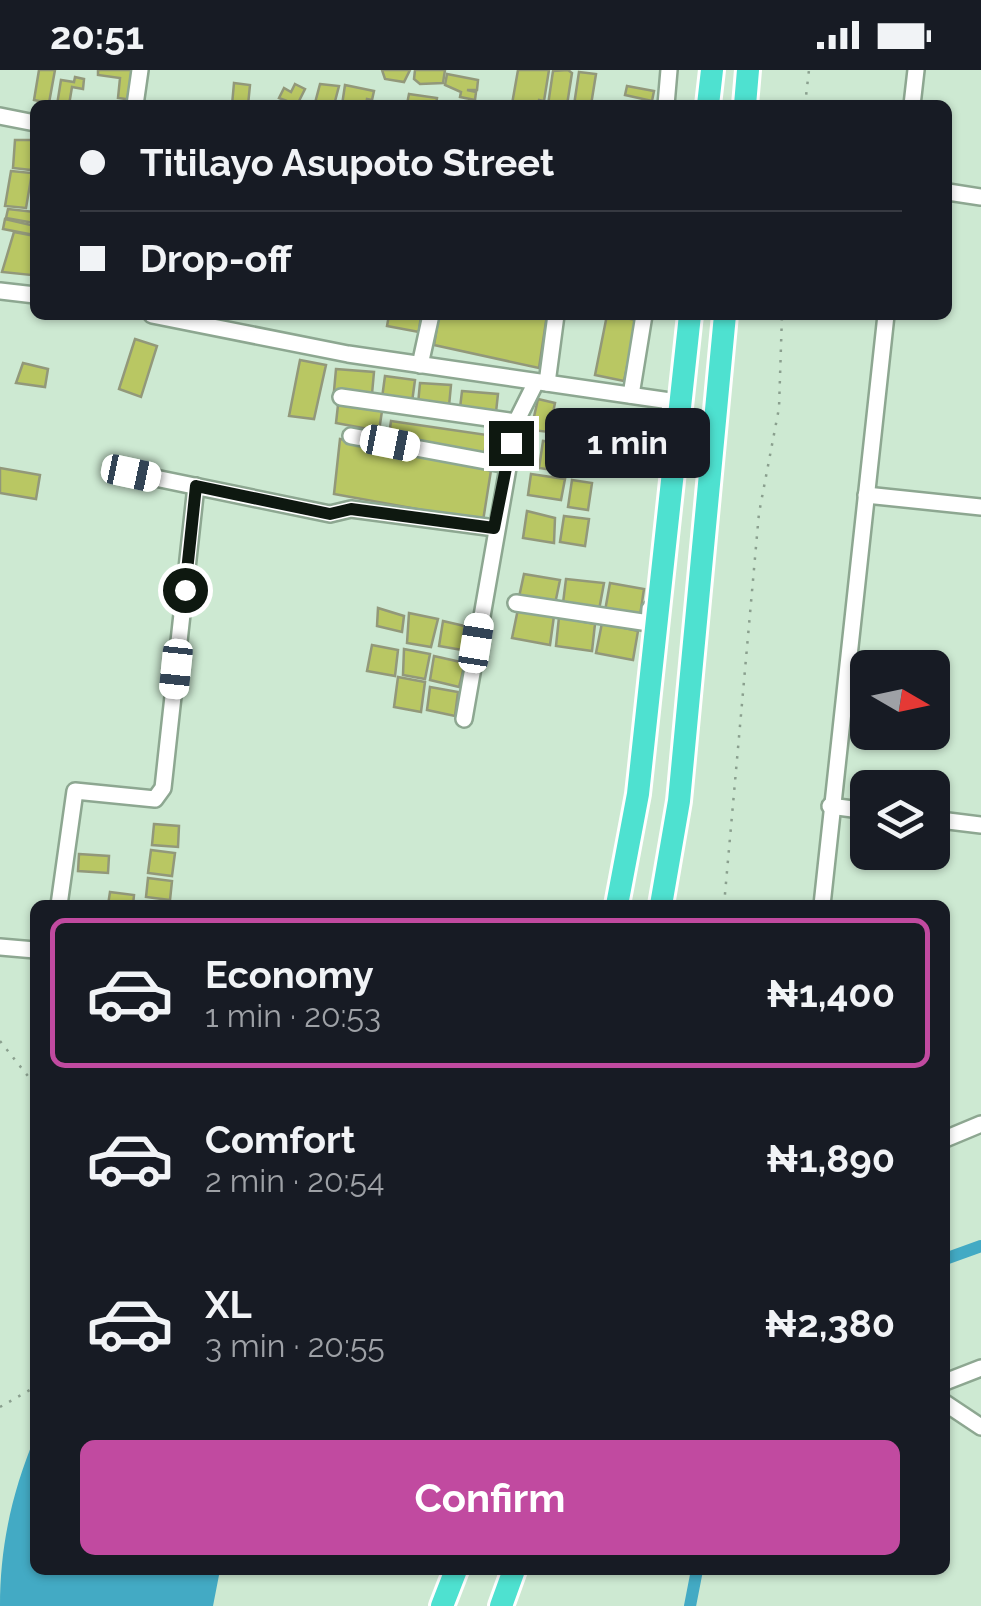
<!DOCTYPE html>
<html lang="en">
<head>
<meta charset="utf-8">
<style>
  body { margin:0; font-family:Raleway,sans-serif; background:#242831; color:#f1f3f6; height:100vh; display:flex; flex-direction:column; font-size:38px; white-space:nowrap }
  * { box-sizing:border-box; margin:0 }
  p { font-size:32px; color:#9ea1a6 }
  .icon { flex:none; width:55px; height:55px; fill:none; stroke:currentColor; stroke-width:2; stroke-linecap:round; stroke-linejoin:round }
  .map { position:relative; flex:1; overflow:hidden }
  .panel { position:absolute; left:30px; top:830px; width:920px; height:675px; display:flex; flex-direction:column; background:#171b24; border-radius:15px; box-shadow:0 2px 8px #0004 }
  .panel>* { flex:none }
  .banner { position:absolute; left:30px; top:30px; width:922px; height:220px; border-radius:15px; box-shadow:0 2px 8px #0004; display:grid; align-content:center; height:220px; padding:0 50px; background:#171b24 }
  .needle { width:65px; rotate:99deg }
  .controls { position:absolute; left:850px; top:580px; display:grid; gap:20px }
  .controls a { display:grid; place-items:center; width:100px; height:100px; border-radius:15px; background:#171b24; box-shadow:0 2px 8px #0004; font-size:50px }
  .end { position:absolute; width:45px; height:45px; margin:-22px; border:12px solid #0e1810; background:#fff; box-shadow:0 0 0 5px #fff }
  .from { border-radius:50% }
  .bubble { position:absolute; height:70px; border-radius:15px; background:#171b24; box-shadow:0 2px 8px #0004; font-size:32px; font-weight:700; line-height:70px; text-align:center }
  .car { position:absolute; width:30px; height:60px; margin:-30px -15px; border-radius:12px; box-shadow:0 0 8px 2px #0007; background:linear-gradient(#fff 24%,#345 0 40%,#fff 0 76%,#345 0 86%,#fff 0) }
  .banner b { display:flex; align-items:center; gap:35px; height:95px; font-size:38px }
  .banner b+b { border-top:2px solid #363941 }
  .banner i { width:25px; height:25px; background:#f1f3f6 }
  ul { padding:18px 0 0; list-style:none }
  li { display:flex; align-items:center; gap:30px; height:150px; margin:0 20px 15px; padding:0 30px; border:5px solid transparent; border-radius:15px }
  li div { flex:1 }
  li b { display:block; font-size:38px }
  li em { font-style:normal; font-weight:700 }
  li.current { border-color:#c14aa0 }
  li>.icon { width:90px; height:90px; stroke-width:1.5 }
  .button { display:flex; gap:20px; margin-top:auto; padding:20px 50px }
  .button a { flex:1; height:115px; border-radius:15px; background:#c14aa0; color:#fff; font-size:40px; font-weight:700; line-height:115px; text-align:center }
  .status { display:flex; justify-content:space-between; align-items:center; height:70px; padding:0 50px; background:#171b24; direction:ltr }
  .status svg { height:28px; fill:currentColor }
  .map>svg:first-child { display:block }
</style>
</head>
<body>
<div class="status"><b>20:51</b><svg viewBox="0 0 49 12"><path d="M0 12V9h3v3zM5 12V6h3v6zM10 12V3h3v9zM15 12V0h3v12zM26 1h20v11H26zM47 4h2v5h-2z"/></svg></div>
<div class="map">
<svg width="981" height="1536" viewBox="0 0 981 1536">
  <rect width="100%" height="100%" fill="#cde9d2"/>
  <!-- water -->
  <path fill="#43aac4" d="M35,1367v133h185l-7,36h-213c0,-60 12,-114 35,-169z"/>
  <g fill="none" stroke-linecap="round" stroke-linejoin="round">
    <!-- canal -->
    <g stroke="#43aac4" stroke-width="12">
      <polyline points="945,1189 981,1176"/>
      <polyline points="690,1536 697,1500"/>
    </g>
  </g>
  <!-- building -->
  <g fill="#b9c763" stroke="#92987a" stroke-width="2.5">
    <polygon points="39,0 55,0 49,33 34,30"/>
    <polygon points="98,0 137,0 133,30 118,28 120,8 98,5"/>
    <polygon points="382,0 410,0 404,12 385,9"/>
    <polygon points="415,0 445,0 443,13 420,14 414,9"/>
    <polygon points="518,0 549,0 544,31 539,30 538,35 512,34"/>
    <polygon points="568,0 572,3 567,35 548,35 553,1"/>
    <polygon points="579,2 596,4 591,35 574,35"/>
    <polygon points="447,4 478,10 477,20 467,20 476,22 475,30 460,27 461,22 445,15"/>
    <polygon points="75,7 84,9 83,19 72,17 69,35 57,35 61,10 74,12"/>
    <polygon points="234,13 250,15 248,35 232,35"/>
    <polygon points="295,14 305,19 297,35 279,28 284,18 291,22"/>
    <polygon points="320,14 339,16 334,35 315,33"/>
    <polygon points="345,15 374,21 372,30 367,29 366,35 342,35"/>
    <polygon points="627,16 654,21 652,31 625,25"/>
    <polygon points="409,24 437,28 436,35 407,34"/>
    <polygon points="15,70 35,70 31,100 13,98"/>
    <polygon points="11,101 32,103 26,138 5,136"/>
    <polygon points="8,139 35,142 34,153 6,148"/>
    <polygon points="5,149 35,156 34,165 3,159"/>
    <polygon points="14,162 35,166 31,205 2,202"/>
    <polygon points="389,245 421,245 419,262 387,256"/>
    <polygon points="439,245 547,245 539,298 434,275"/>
    <polygon points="607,245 637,250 624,311 595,305"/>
    <polygon points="135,269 157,276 141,327 119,319"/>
    <polygon points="300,290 326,295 314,349 289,346"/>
    <polygon points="23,293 48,299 45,317 16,313"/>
    <polygon points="336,299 374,302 372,324 334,321"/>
    <polygon points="385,306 415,310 412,332 382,328"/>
    <polygon points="420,313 451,315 449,336 418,334"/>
    <polygon points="462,321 498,324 496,342 460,338"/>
    <polygon points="538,329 555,333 549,362 531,360"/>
    <polygon points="338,335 382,341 379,361 336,353"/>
    <polygon points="571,345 601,350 593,406 539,398 543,371 567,374"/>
    <polygon points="391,351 487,365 484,386 388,372"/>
    <polygon points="340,369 492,394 483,451 334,424"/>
    <polygon points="0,398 40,405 36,429 0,423"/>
    <polygon points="531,404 565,409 561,430 528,425"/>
    <polygon points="572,410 592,413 588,440 568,437"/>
    <polygon points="527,441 555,448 554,473 523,468"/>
    <polygon points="564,446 589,449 585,476 560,472"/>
    <polygon points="524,504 560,510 555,534 519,527"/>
    <polygon points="566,509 604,513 599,540 563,533"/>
    <polygon points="610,513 644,519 640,546 605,541"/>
    <polygon points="378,538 404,546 402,562 377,556"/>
    <polygon points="518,539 554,546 550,575 512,568"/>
    <polygon points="409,543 438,549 431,577 407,573"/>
    <polygon points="559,547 595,554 592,581 556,576"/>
    <polygon points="443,551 473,558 468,581 439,576"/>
    <polygon points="602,553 638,561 633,590 596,583"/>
    <polygon points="372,575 398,580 395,606 367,601"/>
    <polygon points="404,579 430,584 425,609 403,605"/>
    <polygon points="434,586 465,593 459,617 430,610"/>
    <polygon points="398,607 425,612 421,642 394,637"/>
    <polygon points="430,617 458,622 455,646 427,640"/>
    <polygon points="154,754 179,756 178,777 152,775"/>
    <polygon points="151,780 175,783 172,806 148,803"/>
    <polygon points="79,784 109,786 108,803 78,801"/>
    <polygon points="148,808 172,811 170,830 146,827"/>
    <polygon points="110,822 134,825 133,835 108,835"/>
  </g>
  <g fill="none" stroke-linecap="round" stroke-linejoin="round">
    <defs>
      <g id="minor">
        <polyline points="135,35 140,0"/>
        <polyline points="666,35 669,0"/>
        <polyline points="912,35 916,0"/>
        <polyline points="0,46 35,53"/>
        <polyline points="948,122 981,127"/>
        <polyline points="0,221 35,225"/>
        <polyline points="152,245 348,284 670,331 669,346"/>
        <polyline points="420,295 431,245"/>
        <polyline points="547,313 556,245"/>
        <polyline points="631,325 644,245"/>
        <polyline points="341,327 516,352"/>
        <polyline points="351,366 507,395"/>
        <polyline points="131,403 330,444 351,439 495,458"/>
        <polyline points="866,425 981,437"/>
        <polyline points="516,533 649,553 650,539"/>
        <polyline points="464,649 516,352 536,312"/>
        <polyline points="830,736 868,741"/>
        <polyline points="932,749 981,755"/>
        <polyline points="59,835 75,721 155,729 163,718 196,416"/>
        <polyline points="822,835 886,245"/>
        <polyline points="0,877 35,880"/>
        <polyline points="945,1069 981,1054"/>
        <polyline points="945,1312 981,1298"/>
        <polyline points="945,1333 981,1357"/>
      </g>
      <g id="highway">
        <polyline points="708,35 712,0"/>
        <polyline points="745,35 748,0"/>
        <polyline points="617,835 638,724 690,245"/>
        <polyline points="661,835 679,731 725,245"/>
        <polyline points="442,1536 456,1500"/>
        <polyline points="501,1536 514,1500"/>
      </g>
    </defs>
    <!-- minor casing -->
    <use href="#minor" stroke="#8da791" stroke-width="20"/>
    <!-- highway casing -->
    <use href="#highway" stroke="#fff" stroke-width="28"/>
    <!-- path -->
    <g stroke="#8a9f8e" stroke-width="2.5" stroke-dasharray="2.5 8" stroke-linecap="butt">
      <polyline points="805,35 809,0"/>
      <polyline points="724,835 759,443 779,338 782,245"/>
      <polyline points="0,971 35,1015"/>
      <polyline points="0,1337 35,1317"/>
    </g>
    <!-- minor -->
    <use href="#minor" stroke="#fff" stroke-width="15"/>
    <!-- highway -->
    <use href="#highway" stroke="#4ee1d0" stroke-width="22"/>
  </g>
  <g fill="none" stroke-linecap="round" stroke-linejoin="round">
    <!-- route -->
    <polyline stroke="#0e1810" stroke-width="12" points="185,520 196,416 330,444 351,439 494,458 511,373"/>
  </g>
</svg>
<div class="controls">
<a><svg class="needle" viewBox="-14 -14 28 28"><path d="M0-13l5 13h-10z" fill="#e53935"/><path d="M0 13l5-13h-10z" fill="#9ea1a6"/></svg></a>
<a><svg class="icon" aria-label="layers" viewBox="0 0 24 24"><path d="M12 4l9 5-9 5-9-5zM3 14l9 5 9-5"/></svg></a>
</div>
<i class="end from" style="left:185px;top:520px"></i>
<i class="end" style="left:511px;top:373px"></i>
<div class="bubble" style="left:545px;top:338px;width:165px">1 min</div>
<i class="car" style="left:390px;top:373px;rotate:101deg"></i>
<i class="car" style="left:131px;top:403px;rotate:102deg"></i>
<i class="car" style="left:476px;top:573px;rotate:9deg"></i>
<i class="car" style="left:176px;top:599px;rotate:186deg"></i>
<div class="banner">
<b><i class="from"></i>Titilayo Asupoto Street</b>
<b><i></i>Drop-off</b>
</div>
<section class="panel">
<ul>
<li class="current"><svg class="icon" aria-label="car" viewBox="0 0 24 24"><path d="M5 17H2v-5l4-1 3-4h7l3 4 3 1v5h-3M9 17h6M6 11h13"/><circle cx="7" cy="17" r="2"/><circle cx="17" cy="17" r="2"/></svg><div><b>Economy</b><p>1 min · 20:53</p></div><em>₦1,400</em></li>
<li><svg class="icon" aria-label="car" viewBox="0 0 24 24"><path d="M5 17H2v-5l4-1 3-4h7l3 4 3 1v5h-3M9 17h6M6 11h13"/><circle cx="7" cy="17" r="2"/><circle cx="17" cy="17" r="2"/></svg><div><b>Comfort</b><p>2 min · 20:54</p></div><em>₦1,890</em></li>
<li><svg class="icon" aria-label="car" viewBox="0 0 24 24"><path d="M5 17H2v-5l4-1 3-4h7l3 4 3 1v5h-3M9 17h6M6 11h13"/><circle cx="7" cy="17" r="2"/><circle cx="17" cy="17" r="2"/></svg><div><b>XL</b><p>3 min · 20:55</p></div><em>₦2,380</em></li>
</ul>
<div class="button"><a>Confirm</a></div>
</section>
</div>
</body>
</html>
